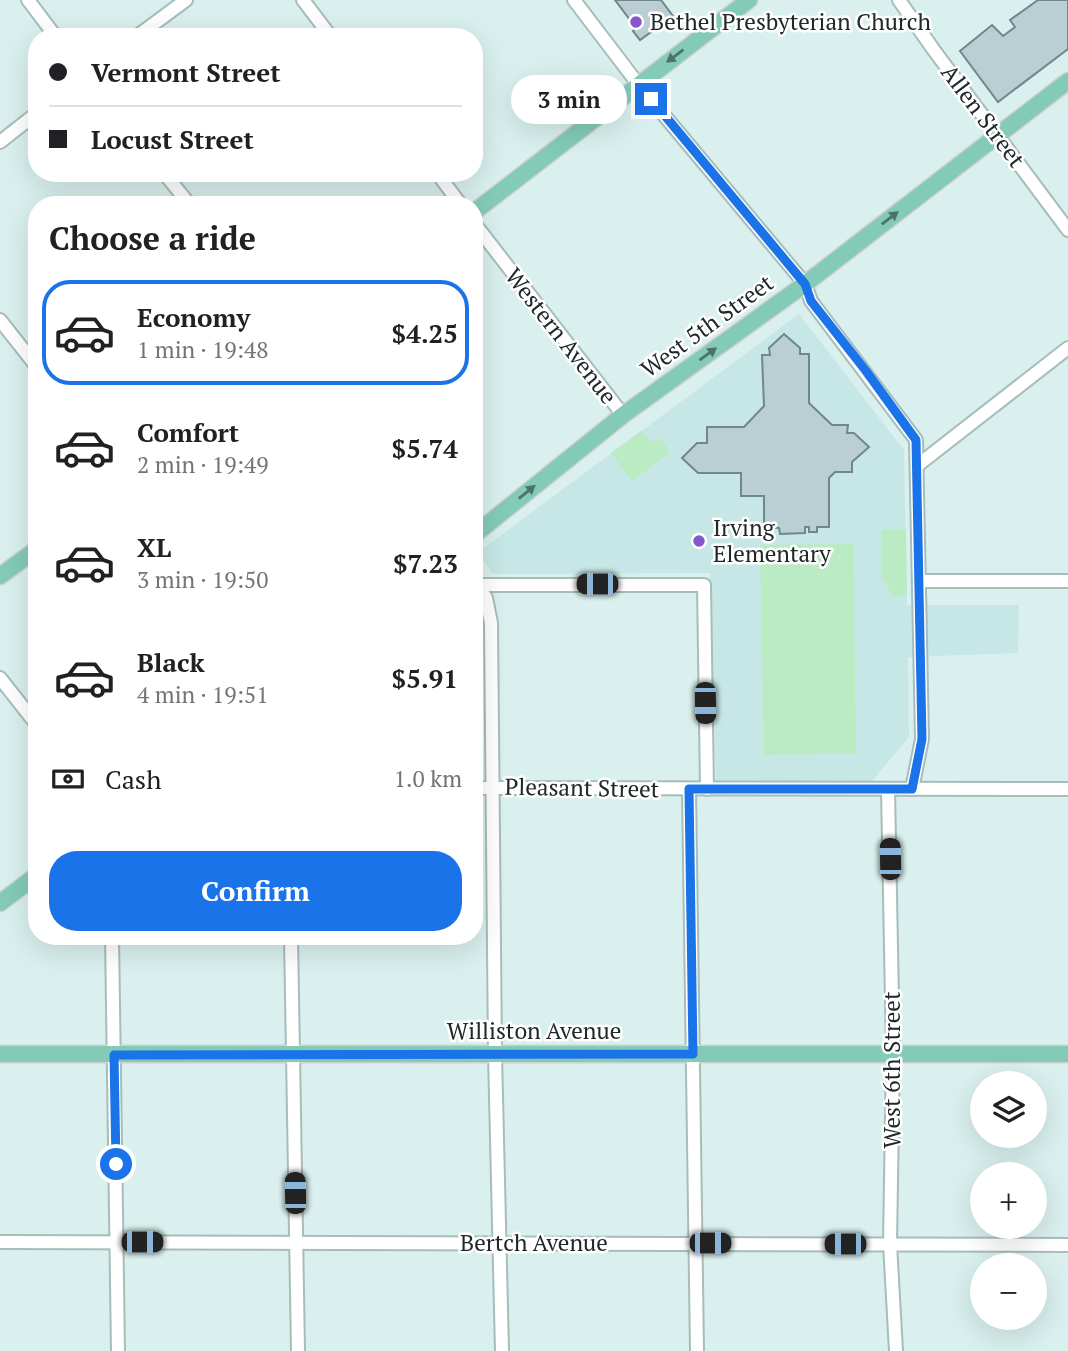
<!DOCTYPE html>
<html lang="en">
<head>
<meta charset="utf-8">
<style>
  body { margin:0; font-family:"PT Serif",serif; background:#f2f2f2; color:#202124; height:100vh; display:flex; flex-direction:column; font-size:26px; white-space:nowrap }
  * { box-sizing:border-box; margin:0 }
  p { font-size:23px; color:#757577 }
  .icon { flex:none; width:38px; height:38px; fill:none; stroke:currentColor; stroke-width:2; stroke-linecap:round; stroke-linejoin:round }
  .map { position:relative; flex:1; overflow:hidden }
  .panel { position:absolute; left:28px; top:196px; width:455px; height:749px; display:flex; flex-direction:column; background:#fff; border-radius:28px; box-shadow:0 7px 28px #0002 }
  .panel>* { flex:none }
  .top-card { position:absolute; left:28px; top:28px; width:455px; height:154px; border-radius:28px; box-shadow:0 7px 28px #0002; display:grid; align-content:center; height:154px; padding:0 21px; background:#fff }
  .controls { position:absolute; left:970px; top:1071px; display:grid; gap:14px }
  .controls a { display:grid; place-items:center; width:77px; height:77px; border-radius:50%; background:#fff; box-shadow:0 7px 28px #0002; font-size:35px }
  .end { position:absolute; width:32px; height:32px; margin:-16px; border:9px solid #1a73e8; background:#fff; box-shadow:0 0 0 4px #fff }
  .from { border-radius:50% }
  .bubble { position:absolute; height:49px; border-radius:24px; background:#fff; box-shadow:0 7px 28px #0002; font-size:23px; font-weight:700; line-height:49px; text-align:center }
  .car { position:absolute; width:21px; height:42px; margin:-21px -10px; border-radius:9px; box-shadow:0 0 5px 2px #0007; background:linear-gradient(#222 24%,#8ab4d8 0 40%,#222 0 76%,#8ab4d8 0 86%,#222 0) }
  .top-card b { display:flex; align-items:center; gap:24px; height:66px; font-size:26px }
  .top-card b+b { border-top:2px solid #e0e0e0 }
  .top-card i { width:18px; height:18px; background:#202124 }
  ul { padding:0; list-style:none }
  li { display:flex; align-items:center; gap:21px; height:105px; margin:0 14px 10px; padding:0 7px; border:4px solid transparent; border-radius:28px }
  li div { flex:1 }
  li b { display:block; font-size:26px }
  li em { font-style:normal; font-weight:700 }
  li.selected { border-color:#1a73e8 }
  li>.icon { width:63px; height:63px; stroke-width:1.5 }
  h2 { padding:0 21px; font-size:32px; line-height:84px }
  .pay { display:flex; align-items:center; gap:18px; height:77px; padding:0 21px; font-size:26px }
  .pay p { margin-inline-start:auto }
  .primary-button { display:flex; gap:14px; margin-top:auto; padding:14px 21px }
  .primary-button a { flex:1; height:80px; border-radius:28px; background:#1a73e8; color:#fff; font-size:28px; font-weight:700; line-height:80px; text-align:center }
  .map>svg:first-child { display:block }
</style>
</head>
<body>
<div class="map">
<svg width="1068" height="1351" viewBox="0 0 1068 1351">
  <rect width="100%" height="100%" fill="#d9f0ee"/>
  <!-- built -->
  <polygon fill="#c6e7e5" points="799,314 904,450 907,605 1019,605 1018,653 908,657 909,737 871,782 716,780 710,573 493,574 477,553"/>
  <!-- green -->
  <g fill="#baebc2">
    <polygon points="641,431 650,441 661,440 670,452 632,481 611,453"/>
    <polygon points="906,529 907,595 893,597 881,576 881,530"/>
    <polygon points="853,544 856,753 764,755 760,545"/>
  </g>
  <!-- building -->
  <g fill="#b9cfd4" stroke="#72868b" stroke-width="2">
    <polygon points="615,0 661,0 673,16 640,40 633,31 636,28"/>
    <polygon points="1038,0 1068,0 1068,49 998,102 960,51 992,25 1003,36 1015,27 1010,20"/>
    <polygon points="784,334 800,348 800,354 809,354 809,403 832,425 848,425 847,433 854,433 869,447 852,462 852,472 835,472 829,478 829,527 817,527 817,532 809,532 809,527 805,527 805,533 780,534 779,528 764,527 764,496 741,496 741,473 698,473 682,458 697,443 707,443 707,427 744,427 764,406 762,355 770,355 769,348"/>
  </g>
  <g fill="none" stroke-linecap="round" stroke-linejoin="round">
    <defs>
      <g id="minor">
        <polyline points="28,0 56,37"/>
        <polyline points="303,0 331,37"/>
        <polyline points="574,0 638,84 805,284 811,301 916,440 922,739 912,789"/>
        <polyline points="899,0 933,49 1068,230"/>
        <polyline points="136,37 186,0"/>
        <polyline points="0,142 37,113"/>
        <polyline points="164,173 190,205"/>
        <polyline points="437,173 461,205"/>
        <polyline points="474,223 623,415"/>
        <polyline points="0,320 37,367"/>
        <polyline points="918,465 1068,348"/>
        <polyline points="474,581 486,598 491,623 495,1054 502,1351"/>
        <polyline points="919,581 1068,581"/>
        <polyline points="477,585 704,585 707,789"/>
        <polyline points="0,678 37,725"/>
        <polyline points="474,788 1068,789"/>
        <polyline points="689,789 697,1351"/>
        <polyline points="888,789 893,1053 890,1244 896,1351"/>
        <polyline points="112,936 118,1351"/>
        <polyline points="291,936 298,1351"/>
        <polyline points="0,1242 1068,1245"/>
      </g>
      <g id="major">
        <polyline points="474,212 749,0"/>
        <polyline points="474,535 623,415 805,284 1068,81"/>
        <polyline points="0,576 37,549"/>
        <polyline points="0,903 37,875"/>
        <polyline points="0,1054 1068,1054"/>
      </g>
    </defs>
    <!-- minor casing -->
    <use href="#minor" stroke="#a6bdbb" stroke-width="16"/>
    <!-- major casing -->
    <use href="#major" stroke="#ced0d0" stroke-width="19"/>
    <!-- minor -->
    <use href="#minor" stroke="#fff" stroke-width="12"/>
    <!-- major -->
    <use href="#major" stroke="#83cbb7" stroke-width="16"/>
  </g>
  <!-- one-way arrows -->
  <defs><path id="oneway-solid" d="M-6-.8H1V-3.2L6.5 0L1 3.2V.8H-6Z" transform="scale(1.75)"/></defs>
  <g fill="#4d7268">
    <use href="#oneway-solid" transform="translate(675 56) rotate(143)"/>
    <use href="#oneway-solid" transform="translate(890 218) rotate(-38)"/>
    <use href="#oneway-solid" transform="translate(708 354) rotate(-36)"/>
    <use href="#oneway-solid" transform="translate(527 492) rotate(-39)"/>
  </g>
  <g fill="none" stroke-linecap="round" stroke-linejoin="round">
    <!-- route -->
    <polyline stroke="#1a73e8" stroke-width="9" points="116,1164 114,1055 693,1054 689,789 912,789 922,739 916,440 866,371 811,301 805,284 651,99"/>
  </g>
  <!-- markers -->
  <g fill="#8556ce" stroke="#fff" stroke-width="2.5">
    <circle cx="636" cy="22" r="7"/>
    <circle cx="699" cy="541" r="7"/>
  </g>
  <g text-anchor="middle" stroke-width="5" stroke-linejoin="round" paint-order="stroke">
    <!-- poi labels -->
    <g font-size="23" fill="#202928" stroke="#fff" text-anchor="start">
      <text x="650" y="30">Bethel Presbyterian Church</text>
      <text x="713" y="536">Irving<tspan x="713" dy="26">Elementary</tspan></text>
    </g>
    <!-- street labels -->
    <g font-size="23" fill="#202928" stroke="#fff">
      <text transform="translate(983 116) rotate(53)" y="8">Allen Street</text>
      <text transform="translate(707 326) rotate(-36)" y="8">West 5th Street</text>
      <text transform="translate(561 336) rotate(52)" y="8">Western Avenue</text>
      <text transform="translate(582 788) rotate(1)" y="8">Pleasant Street</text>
      <text x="534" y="1039">Williston Avenue</text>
      <text transform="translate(892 1070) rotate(-90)" y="8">West 6th Street</text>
      <text x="534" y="1251">Bertch Avenue</text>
    </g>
  </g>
</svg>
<div class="controls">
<a><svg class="icon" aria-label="layers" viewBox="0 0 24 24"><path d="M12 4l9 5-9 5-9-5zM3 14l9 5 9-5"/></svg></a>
<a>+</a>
<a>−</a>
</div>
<i class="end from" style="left:116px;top:1164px"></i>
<i class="end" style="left:651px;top:99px"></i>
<div class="bubble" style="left:511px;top:75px;width:116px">3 min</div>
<i class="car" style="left:597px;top:584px;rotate:270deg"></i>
<i class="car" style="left:705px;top:703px;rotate:179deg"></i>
<i class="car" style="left:890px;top:859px;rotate:359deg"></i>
<i class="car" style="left:295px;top:1193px;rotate:359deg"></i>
<i class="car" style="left:142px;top:1242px;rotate:90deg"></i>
<i class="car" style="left:710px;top:1243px;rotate:90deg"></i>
<i class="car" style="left:845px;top:1244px;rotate:270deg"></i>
<div class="top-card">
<b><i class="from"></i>Vermont Street</b>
<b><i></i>Locust Street</b>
</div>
<section class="panel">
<h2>Choose a ride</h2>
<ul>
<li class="selected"><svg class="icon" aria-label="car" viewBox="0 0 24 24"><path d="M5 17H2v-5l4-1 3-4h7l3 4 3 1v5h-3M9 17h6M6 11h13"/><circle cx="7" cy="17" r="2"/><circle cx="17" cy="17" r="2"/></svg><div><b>Economy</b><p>1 min · 19:48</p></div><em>$4.25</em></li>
<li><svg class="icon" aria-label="car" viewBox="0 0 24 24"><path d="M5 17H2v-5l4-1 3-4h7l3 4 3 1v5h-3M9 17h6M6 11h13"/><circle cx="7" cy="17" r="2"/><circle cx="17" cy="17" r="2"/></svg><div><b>Comfort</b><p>2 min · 19:49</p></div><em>$5.74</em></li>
<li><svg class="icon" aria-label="car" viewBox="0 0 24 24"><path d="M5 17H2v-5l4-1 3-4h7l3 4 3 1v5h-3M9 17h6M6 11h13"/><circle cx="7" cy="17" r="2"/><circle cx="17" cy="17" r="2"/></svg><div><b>XL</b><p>3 min · 19:50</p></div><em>$7.23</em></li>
<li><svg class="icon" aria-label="car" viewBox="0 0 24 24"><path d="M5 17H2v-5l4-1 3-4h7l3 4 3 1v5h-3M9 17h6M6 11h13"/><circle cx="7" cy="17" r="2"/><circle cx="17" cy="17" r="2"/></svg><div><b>Black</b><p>4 min · 19:51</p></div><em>$5.91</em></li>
</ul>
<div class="pay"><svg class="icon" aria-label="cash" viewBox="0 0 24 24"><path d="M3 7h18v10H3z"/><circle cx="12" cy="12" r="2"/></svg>Cash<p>1.0 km</p></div>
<div class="primary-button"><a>Confirm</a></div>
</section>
</div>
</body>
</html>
